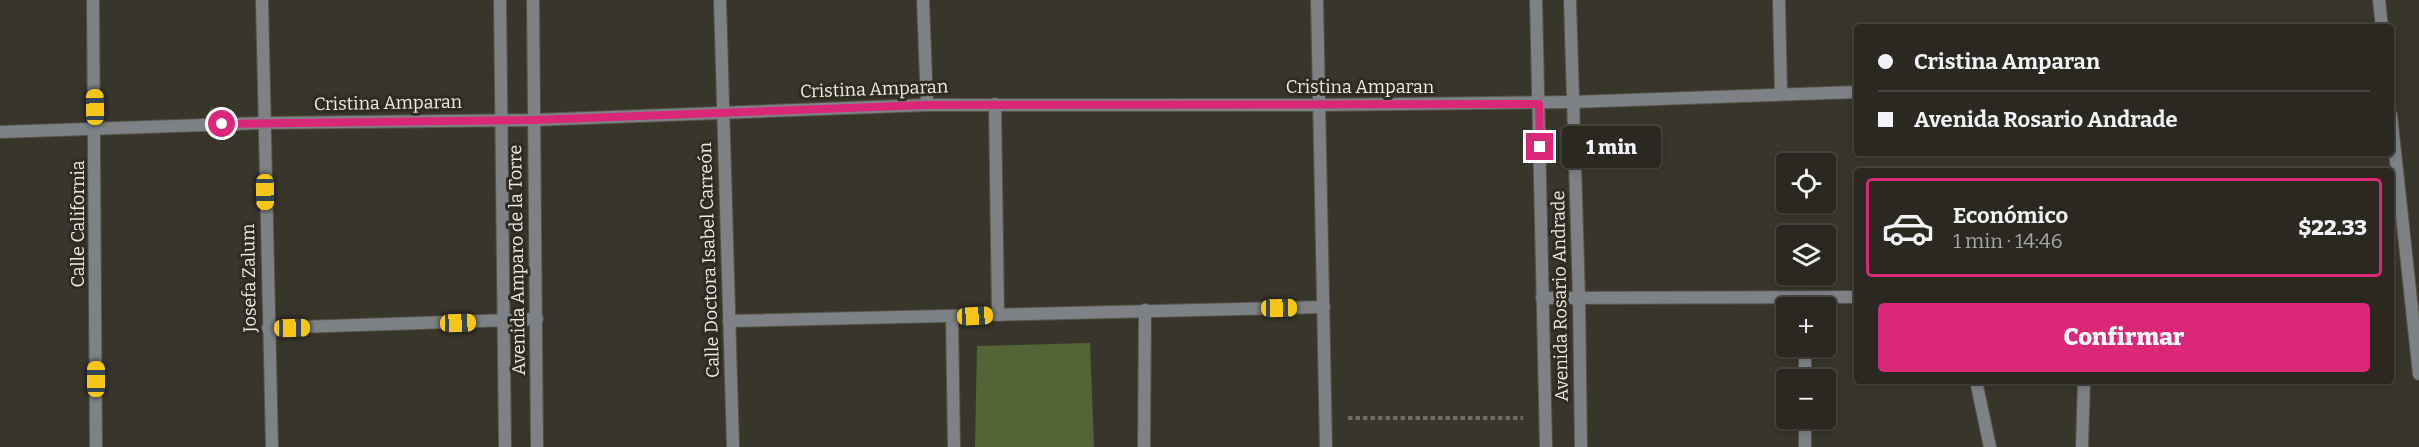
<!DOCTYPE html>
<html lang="es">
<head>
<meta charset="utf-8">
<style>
  body { margin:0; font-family:Bitter,serif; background:#36342d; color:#f1f3f6; height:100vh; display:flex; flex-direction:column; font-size:22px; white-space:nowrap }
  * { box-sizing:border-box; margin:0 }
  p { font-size:20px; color:#a5a6a5 }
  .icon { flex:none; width:33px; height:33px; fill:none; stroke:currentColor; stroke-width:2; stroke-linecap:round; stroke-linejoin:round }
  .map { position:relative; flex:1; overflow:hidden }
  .side { position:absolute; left:1854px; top:168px; width:540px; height:216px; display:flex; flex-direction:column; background:#2a2820; border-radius:6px; box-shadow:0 3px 9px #0003,0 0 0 2px #46443e }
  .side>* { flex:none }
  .banner { position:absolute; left:1854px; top:24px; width:540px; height:132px; border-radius:6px; box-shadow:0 3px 9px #0003,0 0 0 2px #46443e; display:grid; align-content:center; height:132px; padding:0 24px; background:#2a2820 }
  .controls { position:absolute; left:1776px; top:153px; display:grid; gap:12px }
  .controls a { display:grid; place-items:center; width:60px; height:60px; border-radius:6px; background:#2a2820; box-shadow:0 3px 9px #0003,0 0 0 2px #46443e; font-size:30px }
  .end { position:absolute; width:27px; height:27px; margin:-14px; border:8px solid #db2777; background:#fff; box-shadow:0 0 0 3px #fff }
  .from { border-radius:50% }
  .bubble { position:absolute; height:42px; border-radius:6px; background:#2a2820; box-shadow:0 3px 9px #0003,0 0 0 2px #46443e; font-size:20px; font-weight:800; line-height:42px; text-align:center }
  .car { position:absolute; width:18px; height:36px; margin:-18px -9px; border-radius:8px; box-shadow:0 0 4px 2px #0007; background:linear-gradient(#f5c518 24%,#345 0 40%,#f5c518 0 76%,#345 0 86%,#f5c518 0) }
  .banner b { display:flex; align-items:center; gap:21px; height:57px; font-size:22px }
  .banner b+b { border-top:2px solid #46443e }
  .banner i { width:15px; height:15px; background:#f1f3f6 }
  ul { padding:10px 0 0; list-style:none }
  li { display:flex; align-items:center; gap:18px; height:99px; margin:0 12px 9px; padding:0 12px; border:3px solid transparent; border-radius:6px }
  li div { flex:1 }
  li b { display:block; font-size:22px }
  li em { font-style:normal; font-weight:800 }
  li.selected { border-color:#db2777 }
  li>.icon { width:54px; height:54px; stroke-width:1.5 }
  .action { display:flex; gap:12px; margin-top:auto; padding:12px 24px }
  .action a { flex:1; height:69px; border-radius:6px; background:#db2777; color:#fff; font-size:24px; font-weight:800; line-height:69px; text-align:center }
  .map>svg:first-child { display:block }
</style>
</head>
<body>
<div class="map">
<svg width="2419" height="447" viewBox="0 0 2419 447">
  <rect width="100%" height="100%" fill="#38362a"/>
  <!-- green -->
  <polygon fill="#536436" points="1090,343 1094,447 975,447 977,346"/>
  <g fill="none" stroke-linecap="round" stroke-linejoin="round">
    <defs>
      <g id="service">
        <polyline points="2379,0 2382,27"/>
        <polyline points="2391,115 2419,374"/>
        <polyline points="1976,381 1990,447"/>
        <polyline points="2082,447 2084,381"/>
      </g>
      <polyline id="pedestrian" points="995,104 998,315"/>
      <g id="minor">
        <polyline points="93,0 96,447"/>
        <polyline points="262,0 272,447"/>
        <polyline points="720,0 733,447"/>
        <polyline points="923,0 927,105"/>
        <polyline points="1317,0 1326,447"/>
        <polyline points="1779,0 1781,94"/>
        <polyline points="1572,102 1857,92"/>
        <polyline points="1542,298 1854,297"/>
        <polyline points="952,317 954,447"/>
        <polyline points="729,321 1324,307"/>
        <polyline points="268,328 537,319"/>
        <polyline points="1805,380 1805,346"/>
        <polyline points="1144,447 1145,310"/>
        <polyline points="1805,447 1805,418"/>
      </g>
      <g id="tertiary">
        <polyline points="500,0 505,447"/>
        <polyline points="533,0 537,447"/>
        <polyline points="1536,0 1546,447"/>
        <polyline points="1570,0 1579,297 1581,447"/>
        <polyline points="0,132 264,123 534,120 927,105 1320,105 1572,102"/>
      </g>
    </defs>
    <!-- service casing -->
    <use href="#service" stroke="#555348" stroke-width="14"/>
    <!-- pedestrian casing -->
    <use href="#pedestrian" stroke="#555348" stroke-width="14"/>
    <!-- minor casing -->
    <use href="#minor" stroke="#555348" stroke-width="14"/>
    <!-- tertiary casing -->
    <use href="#tertiary" stroke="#555348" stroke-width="14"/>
    <!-- path -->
    <polyline stroke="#6f6d63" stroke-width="4" stroke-dasharray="4.5 3" stroke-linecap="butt" points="1348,418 1523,418"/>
    <!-- service -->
    <use href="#service" stroke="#7e8287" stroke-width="12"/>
    <!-- pedestrian -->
    <use href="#pedestrian" stroke="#7e8287" stroke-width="12"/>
    <!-- minor -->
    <use href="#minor" stroke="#7e8287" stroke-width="12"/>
    <!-- tertiary -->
    <use href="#tertiary" stroke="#7e8287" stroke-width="12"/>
  </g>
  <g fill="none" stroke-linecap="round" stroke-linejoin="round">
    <!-- route -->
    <polyline stroke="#db2777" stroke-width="8" points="222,124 534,120 927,105 1539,104 1540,147"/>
  </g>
  <g text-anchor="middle" stroke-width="6" stroke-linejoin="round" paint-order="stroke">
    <!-- street labels -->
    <g font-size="18" fill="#edebe4" stroke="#2e2c21">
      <text x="1360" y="93">Cristina Amparan</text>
      <text transform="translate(874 89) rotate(-2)" y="6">Cristina Amparan</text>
      <text transform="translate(388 103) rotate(-1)" y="6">Cristina Amparan</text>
      <text transform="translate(78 224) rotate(-90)" y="6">Calle California</text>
      <text transform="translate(517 260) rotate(-91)" y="6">Avenida Amparo de la Torre</text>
      <text transform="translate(709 260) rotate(-92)" y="6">Calle Doctora Isabel Carreón</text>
      <text transform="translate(249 278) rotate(-91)" y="6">Josefa Zalum</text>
      <text transform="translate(1560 296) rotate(-91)" y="6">Avenida Rosario Andrade</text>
    </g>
  </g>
</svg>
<div class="controls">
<a><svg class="icon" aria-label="locate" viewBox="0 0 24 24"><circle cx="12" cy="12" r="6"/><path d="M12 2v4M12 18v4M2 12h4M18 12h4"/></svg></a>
<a><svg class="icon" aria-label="layers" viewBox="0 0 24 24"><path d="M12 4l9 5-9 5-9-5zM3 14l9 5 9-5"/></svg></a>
<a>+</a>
<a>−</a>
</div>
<i class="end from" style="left:222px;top:124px"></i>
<i class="end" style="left:1540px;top:147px"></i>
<div class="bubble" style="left:1562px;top:126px;width:99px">1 min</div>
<i class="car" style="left:95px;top:107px;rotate:359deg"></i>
<i class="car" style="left:265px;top:192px;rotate:179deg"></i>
<i class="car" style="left:1279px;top:308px;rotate:89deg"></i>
<i class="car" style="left:975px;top:316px;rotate:87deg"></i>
<i class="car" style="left:458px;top:323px;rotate:88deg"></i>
<i class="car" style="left:292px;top:328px;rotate:89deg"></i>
<i class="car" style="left:96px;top:379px;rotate:0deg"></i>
<div class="banner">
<b><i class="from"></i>Cristina Amparan</b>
<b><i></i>Avenida Rosario Andrade</b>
</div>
<section class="side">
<ul>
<li class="selected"><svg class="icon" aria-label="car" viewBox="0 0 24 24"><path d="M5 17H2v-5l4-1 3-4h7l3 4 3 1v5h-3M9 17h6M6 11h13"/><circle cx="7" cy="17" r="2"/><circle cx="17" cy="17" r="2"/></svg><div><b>Económico</b><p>1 min · 14:46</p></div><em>$22.33</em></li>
</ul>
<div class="action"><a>Confirmar</a></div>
</section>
</div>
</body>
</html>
